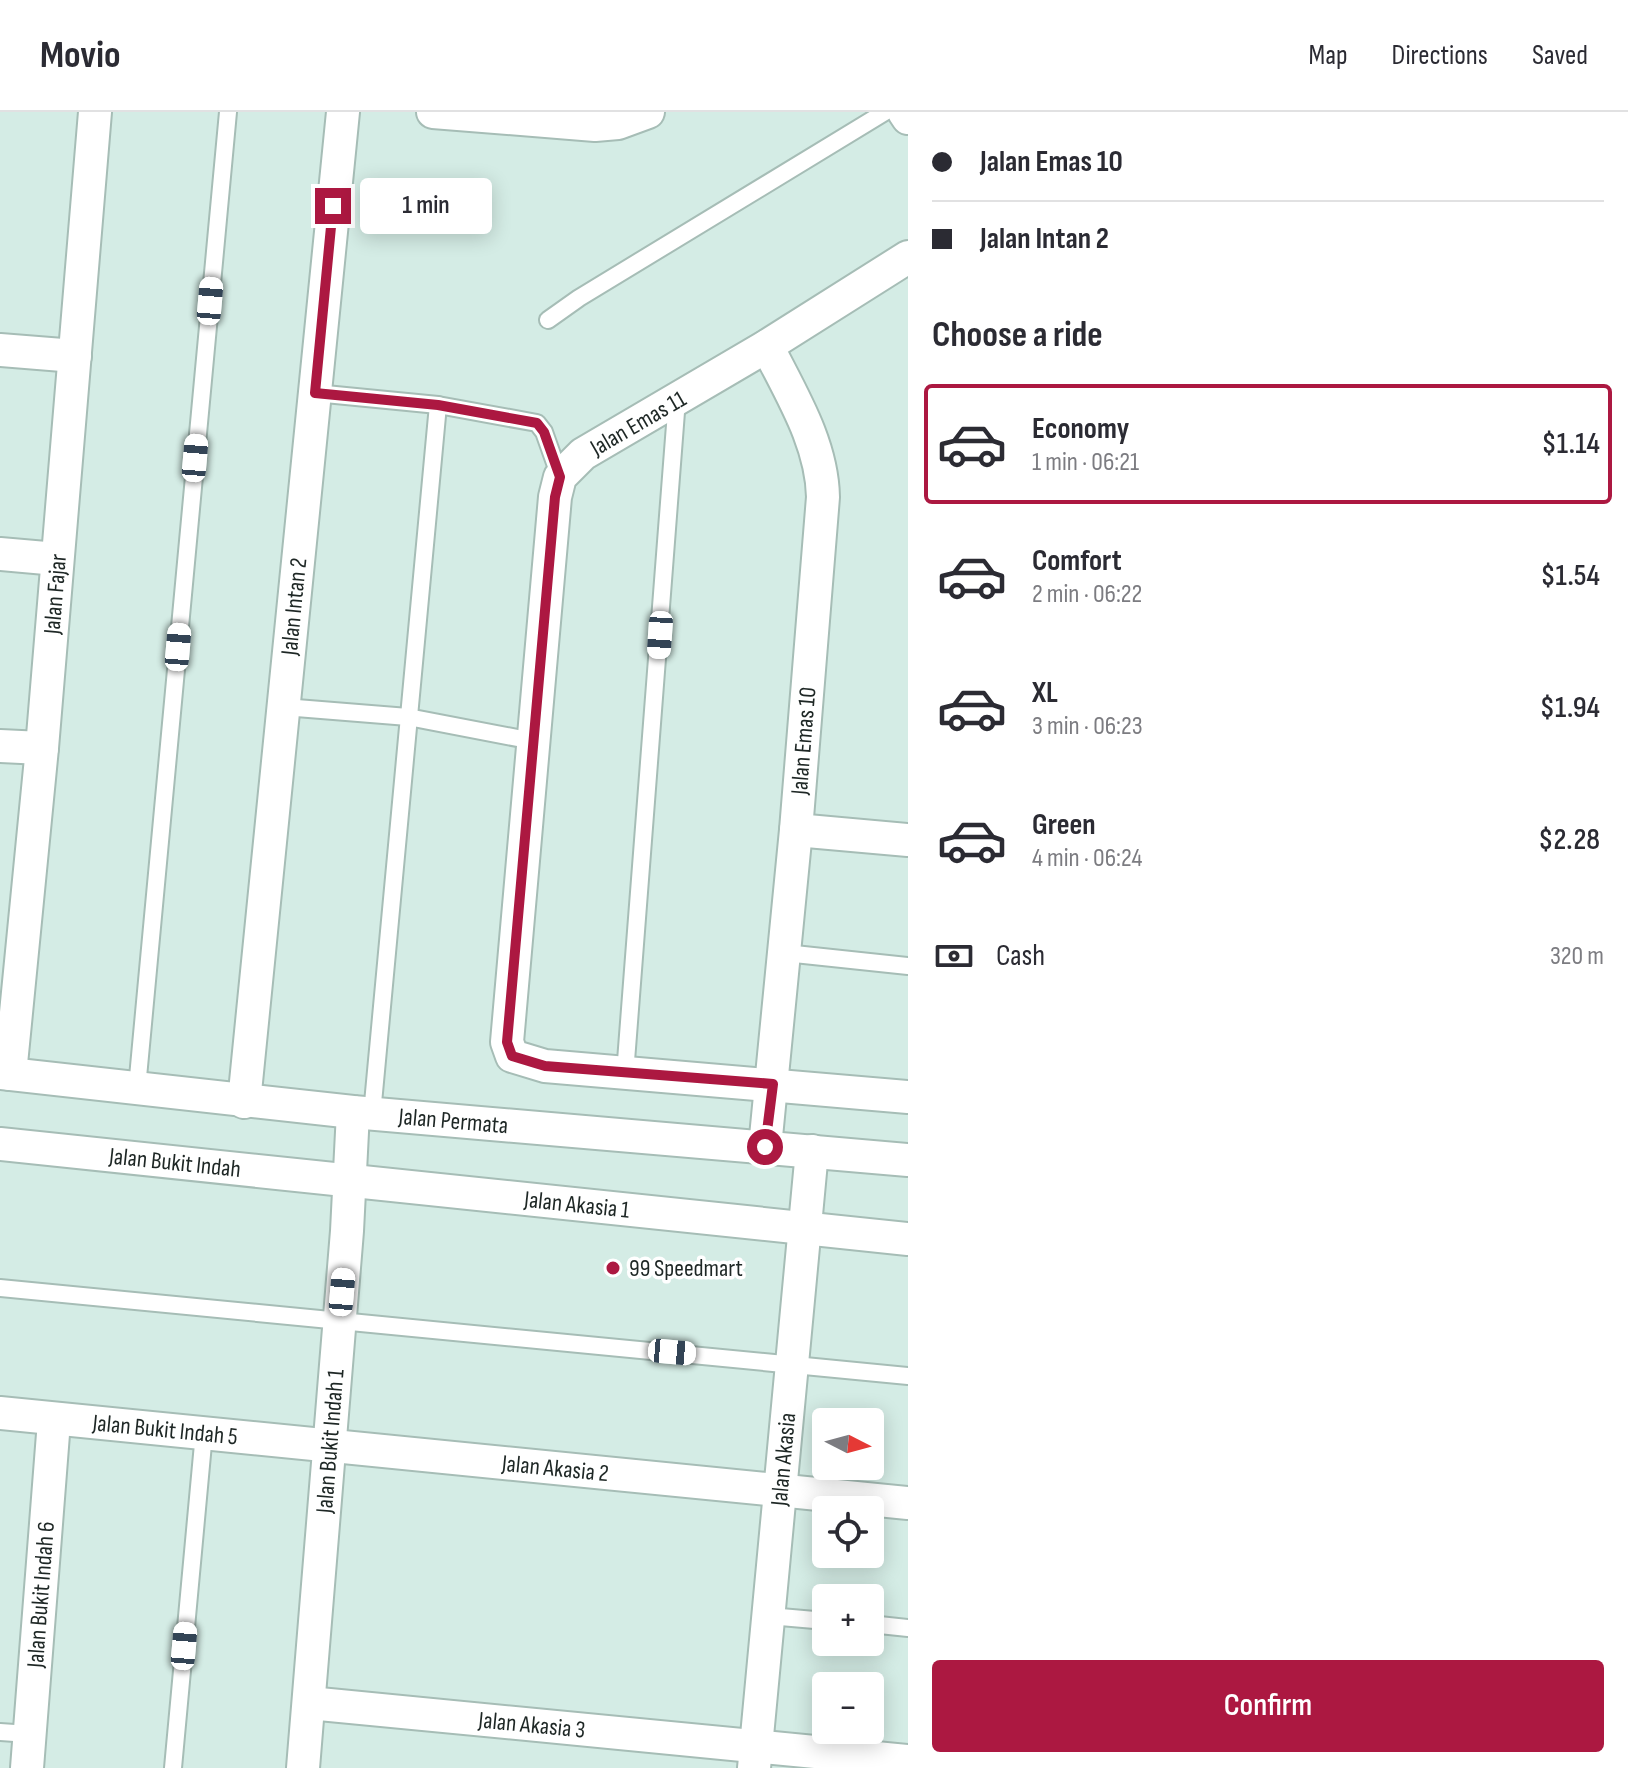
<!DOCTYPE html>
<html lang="en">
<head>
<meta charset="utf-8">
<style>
  body { margin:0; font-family:"Sofia Sans Condensed",sans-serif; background:#f2f2f3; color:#2b2b33; height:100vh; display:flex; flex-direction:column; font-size:30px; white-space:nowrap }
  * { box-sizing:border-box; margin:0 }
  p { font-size:26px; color:#7c7c81 }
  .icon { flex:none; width:44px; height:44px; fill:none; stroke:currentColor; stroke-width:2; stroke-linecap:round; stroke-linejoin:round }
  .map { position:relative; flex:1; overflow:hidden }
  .details { display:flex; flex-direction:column; background:#fff; width:720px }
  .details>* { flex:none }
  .guide { display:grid; align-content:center; height:176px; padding:0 24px; background:#fff }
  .needle { width:52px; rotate:96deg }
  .fabs { position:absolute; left:812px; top:1296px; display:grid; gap:16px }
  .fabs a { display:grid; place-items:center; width:72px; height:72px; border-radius:8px; background:#fff; box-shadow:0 4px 20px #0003; font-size:40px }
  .end { position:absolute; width:36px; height:36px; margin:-18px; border:10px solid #ac1841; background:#fff; box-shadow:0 0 0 4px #fff }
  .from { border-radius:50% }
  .bubble { position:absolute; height:56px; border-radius:8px; background:#fff; box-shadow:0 4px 20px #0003; font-size:26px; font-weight:600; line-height:56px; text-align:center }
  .car { position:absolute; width:24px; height:48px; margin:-24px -12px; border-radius:10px; box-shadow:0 0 6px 2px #0007; background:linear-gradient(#fff 24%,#345 0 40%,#fff 0 76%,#345 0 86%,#fff 0) }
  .guide b { display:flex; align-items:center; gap:28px; height:76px; font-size:30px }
  .guide b+b { border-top:2px solid #e1e1e2 }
  .guide i { width:20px; height:20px; background:#2b2b33 }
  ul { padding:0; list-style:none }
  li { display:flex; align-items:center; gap:24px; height:120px; margin:0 16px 12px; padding:0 8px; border:4px solid transparent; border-radius:8px }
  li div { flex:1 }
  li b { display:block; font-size:30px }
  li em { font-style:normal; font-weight:600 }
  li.current { border-color:#ac1841 }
  li>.icon { width:72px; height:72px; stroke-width:1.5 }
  h2 { padding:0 24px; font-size:36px; line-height:96px }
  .pay { display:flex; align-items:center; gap:20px; height:88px; padding:0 24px; font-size:30px }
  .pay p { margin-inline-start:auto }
  .button { display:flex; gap:16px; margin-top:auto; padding:16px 24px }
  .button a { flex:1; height:92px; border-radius:8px; background:#ac1841; color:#fff; font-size:32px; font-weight:600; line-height:92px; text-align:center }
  header { display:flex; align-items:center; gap:48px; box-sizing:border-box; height:112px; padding:0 40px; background:#fff; border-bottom:2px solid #e1e1e2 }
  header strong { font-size:38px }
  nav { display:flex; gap:44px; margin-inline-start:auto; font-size:28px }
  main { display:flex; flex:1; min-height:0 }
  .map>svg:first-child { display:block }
</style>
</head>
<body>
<header>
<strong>Movio</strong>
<nav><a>Map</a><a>Directions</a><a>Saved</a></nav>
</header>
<main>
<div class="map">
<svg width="908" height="1656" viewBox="0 0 908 1656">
  <rect width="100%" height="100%" fill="#d4ece5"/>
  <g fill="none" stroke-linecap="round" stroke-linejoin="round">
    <defs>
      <g id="service">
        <polyline points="548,208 579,186 885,0"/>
        <polyline points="315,281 438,293 537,311 544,320 560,365"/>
        <polyline points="284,595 408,605 533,629"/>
        <polyline points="785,841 908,854"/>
        <polyline points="625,962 677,287"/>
        <polyline points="137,976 228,0"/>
        <polyline points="372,1002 438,293"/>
        <polyline points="0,1176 908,1264"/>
        <polyline points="769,1504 826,1509"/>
        <polyline points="870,1512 908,1516"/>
        <polyline points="0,1620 29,1622"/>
        <polyline points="173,1656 204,1321"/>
      </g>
      <g id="minor">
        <polyline points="433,0 595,13 618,11 648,0"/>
        <polyline points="904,0 908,6"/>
        <polyline points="908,145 767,234 583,342 560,365 555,385 507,930 512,944 545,954 908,985"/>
        <polyline points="0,238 75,244"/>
        <polyline points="0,442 57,447"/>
        <polyline points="0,634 42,636"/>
        <polyline points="796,718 908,728"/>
        <path id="s1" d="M0,961l353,39 555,48"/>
        <path id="s2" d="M10,962l32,-326 53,-636"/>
        <path id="s3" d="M244,990l99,-990"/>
        <path id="s4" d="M0,1032l908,95"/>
        <path id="s5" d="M765,1035l31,-317 27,-333c-1,-54 -32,-103 -56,-151"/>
        <path id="s6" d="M0,1301l908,90"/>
        <path id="s7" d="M309,1591l599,58"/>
        <path id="s8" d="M27,1656l27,-347"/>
        <path id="s9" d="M303,1656l44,-537 6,-119"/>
        <path id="s10" d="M754,1656l58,-617"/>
      </g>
    </defs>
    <!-- service casing -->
    <use href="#service" stroke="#a6bdb6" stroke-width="20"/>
    <!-- minor casing -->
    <use href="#minor" stroke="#a6bdb6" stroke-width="36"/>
    <!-- service -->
    <use href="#service" stroke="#fff" stroke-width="16"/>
    <!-- minor -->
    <use href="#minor" stroke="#fff" stroke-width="32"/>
  </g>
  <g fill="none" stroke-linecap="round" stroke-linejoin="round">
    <!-- route -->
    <polyline stroke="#ac1841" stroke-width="10" points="333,94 315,281 438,293 537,311 544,320 560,365 555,385 507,930 512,944 545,954 773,972 765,1035"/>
  </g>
  <!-- markers -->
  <circle fill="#ac1841" stroke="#fff" stroke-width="3" cx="613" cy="1156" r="8"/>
  <g text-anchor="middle" stroke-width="7" stroke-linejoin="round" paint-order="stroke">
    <!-- street labels -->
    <g font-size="24" fill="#1e2725" stroke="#fff">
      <text transform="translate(638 311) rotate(-30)" y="8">Jalan Emas 11</text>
      <text dy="8" stroke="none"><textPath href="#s2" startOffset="482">Jalan Fajar</textPath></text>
      <text dy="8" stroke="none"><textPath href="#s3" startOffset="498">Jalan Intan 2</textPath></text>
      <text dy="8" stroke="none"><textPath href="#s5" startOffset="408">Jalan Emas 10</textPath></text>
      <text dy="8" stroke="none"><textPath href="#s1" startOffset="456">Jalan Permata</textPath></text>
      <text dy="8" stroke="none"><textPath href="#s4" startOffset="176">Jalan Bukit Indah</textPath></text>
      <text dy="8" stroke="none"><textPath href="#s4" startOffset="580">Jalan Akasia 1</textPath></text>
      <text dy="8" stroke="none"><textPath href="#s6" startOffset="166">Jalan Bukit Indah 5</textPath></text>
      <text dy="8" stroke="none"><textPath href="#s9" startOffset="328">Jalan Bukit Indah 1</textPath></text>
      <text dy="8" stroke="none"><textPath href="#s10" startOffset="310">Jalan Akasia</textPath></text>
      <text dy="8" stroke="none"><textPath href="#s6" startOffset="558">Jalan Akasia 2</textPath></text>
      <text dy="8" stroke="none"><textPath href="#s8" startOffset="174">Jalan Bukit Indah 6</textPath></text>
      <text dy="8" stroke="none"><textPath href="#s7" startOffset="224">Jalan Akasia 3</textPath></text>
    </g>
    <!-- poi labels -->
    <g font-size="24" fill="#1e2725" stroke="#fff" text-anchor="start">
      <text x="629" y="1164">99 Speedmart</text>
    </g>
  </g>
</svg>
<div class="fabs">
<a><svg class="needle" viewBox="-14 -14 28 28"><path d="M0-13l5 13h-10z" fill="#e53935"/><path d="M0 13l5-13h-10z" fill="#7c7c81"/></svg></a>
<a><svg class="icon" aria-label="locate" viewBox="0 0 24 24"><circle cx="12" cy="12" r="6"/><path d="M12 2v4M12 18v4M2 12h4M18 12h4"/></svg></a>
<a>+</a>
<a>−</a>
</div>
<i class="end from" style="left:765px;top:1035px"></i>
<i class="end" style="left:333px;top:94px"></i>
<div class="bubble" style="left:360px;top:66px;width:132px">1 min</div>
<i class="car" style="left:210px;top:189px;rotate:5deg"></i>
<i class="car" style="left:195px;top:346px;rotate:5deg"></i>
<i class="car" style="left:660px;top:523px;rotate:184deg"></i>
<i class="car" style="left:178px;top:535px;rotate:5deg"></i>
<i class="car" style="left:342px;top:1180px;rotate:5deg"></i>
<i class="car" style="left:672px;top:1240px;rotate:95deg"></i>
<i class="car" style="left:184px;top:1534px;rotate:5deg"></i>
</div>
<section class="details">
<div class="guide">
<b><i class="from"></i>Jalan Emas 10</b>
<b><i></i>Jalan Intan 2</b>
</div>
<h2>Choose a ride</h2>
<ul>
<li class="current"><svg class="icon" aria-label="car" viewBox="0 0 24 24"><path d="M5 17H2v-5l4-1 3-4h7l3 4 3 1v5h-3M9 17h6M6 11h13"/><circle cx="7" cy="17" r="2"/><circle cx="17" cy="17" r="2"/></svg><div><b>Economy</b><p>1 min · 06:21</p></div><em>$1.14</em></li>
<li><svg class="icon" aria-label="car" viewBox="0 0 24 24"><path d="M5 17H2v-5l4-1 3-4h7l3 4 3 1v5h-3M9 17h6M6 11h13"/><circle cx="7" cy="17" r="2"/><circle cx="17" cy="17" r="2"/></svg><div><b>Comfort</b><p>2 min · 06:22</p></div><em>$1.54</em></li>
<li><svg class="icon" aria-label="car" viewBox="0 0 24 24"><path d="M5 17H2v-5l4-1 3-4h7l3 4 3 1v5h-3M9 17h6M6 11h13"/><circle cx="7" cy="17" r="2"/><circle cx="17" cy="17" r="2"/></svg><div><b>XL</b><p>3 min · 06:23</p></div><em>$1.94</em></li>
<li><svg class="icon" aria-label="car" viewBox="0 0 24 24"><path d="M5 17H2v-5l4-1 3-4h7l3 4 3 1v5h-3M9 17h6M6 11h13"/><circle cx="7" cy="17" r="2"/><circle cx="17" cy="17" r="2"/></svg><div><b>Green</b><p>4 min · 06:24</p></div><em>$2.28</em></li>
</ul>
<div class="pay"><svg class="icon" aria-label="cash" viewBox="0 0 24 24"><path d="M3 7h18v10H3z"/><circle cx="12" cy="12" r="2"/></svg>Cash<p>320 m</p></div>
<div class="button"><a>Confirm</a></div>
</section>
</main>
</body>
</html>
